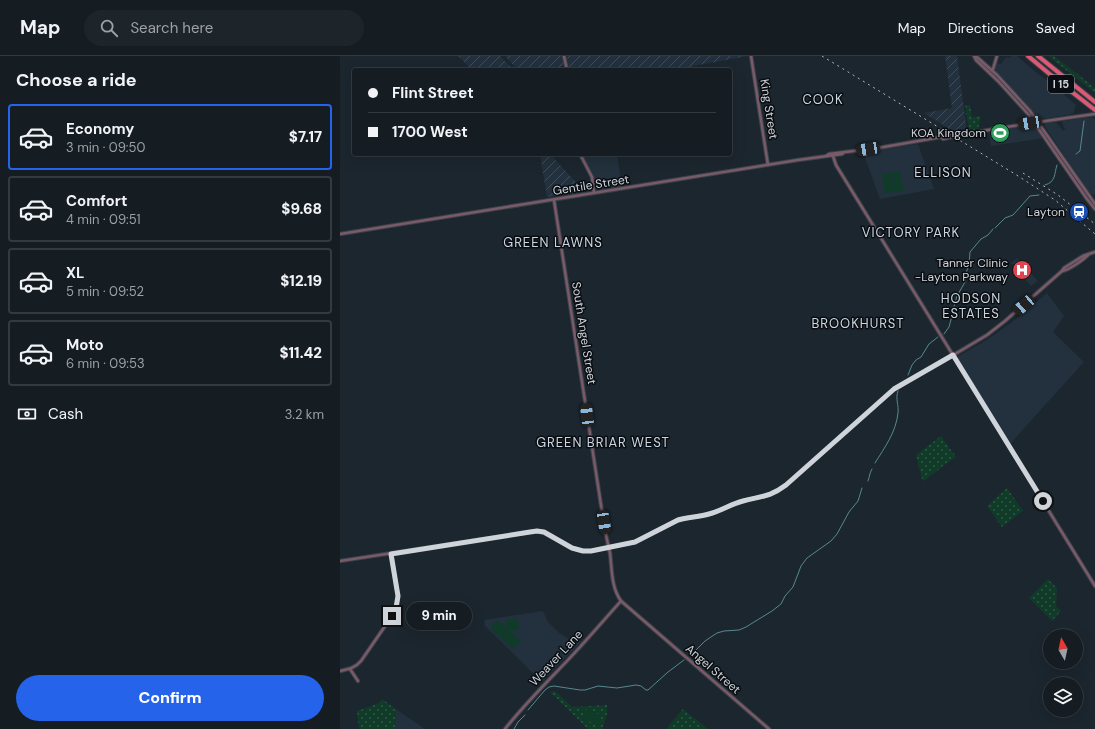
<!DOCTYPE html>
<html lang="en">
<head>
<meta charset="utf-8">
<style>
  body { margin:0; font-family:"DM Sans",sans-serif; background:#1e252a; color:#f1f3f6; height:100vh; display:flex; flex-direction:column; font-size:15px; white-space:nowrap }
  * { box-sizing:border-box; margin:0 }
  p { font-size:13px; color:#9da1a5 }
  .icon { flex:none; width:22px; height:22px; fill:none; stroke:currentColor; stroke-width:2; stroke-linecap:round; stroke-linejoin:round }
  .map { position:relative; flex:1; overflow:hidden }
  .side { display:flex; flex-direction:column; background:#151c22; width:340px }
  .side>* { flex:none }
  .guide { position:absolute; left:12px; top:12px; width:380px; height:88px; border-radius:4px; box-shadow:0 4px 16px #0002,0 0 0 1px #343a40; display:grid; align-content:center; height:88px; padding:0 16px; background:#151c22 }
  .needle { width:26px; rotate:351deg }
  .tools { position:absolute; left:703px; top:573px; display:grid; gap:8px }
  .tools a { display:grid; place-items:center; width:40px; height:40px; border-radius:50%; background:#151c22; box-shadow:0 4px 16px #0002,0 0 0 1px #343a40; font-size:20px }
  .end { position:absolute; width:18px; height:18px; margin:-9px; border:5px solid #ced4da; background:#111; box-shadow:0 0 0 2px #111 }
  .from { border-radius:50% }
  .bubble { position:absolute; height:28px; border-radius:14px; background:#151c22; box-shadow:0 4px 16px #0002,0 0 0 1px #343a40; font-size:13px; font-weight:800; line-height:28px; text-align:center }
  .car { position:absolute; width:12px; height:24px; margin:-12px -6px; border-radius:5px; box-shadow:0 0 3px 1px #0007; background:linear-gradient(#222 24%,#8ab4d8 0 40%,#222 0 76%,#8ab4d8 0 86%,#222 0) }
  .guide b { display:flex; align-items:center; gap:14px; height:38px; font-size:15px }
  .guide b+b { border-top:1px solid #343a40 }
  .guide i { width:10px; height:10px; background:#f1f3f6 }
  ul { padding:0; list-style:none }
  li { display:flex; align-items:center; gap:12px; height:66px; margin:0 8px 6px; padding:0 8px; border:2px solid #343a40; border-radius:4px }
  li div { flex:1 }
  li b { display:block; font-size:15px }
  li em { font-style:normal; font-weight:800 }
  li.selected { border-color:#2563eb }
  li>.icon { width:36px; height:36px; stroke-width:1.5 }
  h2 { padding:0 16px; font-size:18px; line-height:48px }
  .pay { display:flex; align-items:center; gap:10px; height:44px; padding:0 16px; font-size:15px }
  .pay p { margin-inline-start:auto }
  .button { display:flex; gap:8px; margin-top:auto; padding:8px 16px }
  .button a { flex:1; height:46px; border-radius:24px; background:#2563eb; color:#fff; font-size:16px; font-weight:800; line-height:46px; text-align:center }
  header { display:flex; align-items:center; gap:24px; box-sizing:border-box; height:56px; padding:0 20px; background:#151c22; border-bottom:1px solid #343a40 }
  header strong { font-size:19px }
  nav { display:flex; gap:22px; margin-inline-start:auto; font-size:14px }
  .search { width:280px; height:36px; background:#1e252a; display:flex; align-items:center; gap:10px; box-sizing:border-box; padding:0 14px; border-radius:22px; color:#9da1a5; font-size:15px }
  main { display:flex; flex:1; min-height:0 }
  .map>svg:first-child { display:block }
</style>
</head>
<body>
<header>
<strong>Map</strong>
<div class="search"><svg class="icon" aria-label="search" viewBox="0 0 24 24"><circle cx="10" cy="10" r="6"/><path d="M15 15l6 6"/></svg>Search here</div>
<nav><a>Map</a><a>Directions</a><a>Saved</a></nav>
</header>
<main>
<section class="side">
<h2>Choose a ride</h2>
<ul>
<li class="selected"><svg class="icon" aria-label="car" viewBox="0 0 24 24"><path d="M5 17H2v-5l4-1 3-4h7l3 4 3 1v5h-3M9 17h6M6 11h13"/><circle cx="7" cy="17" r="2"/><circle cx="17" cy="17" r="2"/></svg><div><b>Economy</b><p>3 min · 09:50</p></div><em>$7.17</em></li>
<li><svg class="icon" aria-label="car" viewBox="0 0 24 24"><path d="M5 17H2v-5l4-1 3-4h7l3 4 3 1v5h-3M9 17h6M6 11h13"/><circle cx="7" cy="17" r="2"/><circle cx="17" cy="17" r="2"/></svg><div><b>Comfort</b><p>4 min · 09:51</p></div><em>$9.68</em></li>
<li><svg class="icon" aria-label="car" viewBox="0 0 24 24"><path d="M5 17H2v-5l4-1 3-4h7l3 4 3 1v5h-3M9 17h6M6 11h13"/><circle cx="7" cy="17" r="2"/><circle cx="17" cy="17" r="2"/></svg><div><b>XL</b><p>5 min · 09:52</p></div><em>$12.19</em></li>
<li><svg class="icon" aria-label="car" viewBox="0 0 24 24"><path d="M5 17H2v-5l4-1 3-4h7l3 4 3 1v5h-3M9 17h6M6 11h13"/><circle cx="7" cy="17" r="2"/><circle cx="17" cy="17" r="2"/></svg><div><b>Moto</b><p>6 min · 09:53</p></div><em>$11.42</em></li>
</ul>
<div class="pay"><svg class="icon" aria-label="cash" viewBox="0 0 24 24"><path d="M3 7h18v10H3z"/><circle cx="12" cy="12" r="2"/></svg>Cash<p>3.2 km</p></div>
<div class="button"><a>Confirm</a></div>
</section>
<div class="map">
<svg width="755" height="673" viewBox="0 0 755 673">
  <defs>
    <pattern id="industrial-furrows" width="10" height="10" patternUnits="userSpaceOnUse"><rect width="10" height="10" fill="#22313d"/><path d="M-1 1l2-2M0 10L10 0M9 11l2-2" fill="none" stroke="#414e58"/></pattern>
    <pattern id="grass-dots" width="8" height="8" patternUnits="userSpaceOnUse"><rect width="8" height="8" fill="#103b29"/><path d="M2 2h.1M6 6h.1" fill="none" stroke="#325647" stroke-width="1.8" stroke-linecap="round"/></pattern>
  </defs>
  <rect width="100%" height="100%" fill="#1c262e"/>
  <!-- built -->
  <g fill="#22313d">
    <polygon points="672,0 677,0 698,18 712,28 736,49 733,58 701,63 698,62 655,14 656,7 661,8 666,1 669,2"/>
    <polygon points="752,61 755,63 755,138 753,139 750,137 742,126 704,69 706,67 716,66 723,75 726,72 724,72 722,65"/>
    <polygon points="693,69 695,70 704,82 651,90 649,76"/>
    <polygon points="578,88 594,133 540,143 523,96"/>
    <polygon points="242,98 277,98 282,131 257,134 253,118 245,105"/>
    <polygon points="677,202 698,225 691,230 671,207"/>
    <polygon points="707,237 724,260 713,276 744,306 670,388 617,301 640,288 654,279 676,263"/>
    <polygon points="203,555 208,566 218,576 227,582 237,583 241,586 202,626 145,570 144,564"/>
    <polygon points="56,653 85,673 56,673"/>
  </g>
  <!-- industrial -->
  <g fill="url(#industrial-furrows)">
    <polygon points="118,0 160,0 170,10 172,14 132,14"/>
    <polygon points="165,0 223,0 224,9 222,11 204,14 178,14"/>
    <polygon points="227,0 408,0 353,10 353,14 229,14"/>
    <polygon points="605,0 617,0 627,76 617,78 584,57 612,52"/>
    <polygon points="200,98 210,98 245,136 207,141"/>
  </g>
  <!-- grass -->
  <g fill="url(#grass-dots)">
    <polygon points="708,0 714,0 753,30 755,32 755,37"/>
    <polygon points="630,49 632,61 641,60 638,74 630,75 629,74 625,50"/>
    <polygon points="601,380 616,401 603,410 584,425 582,423 576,399"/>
    <polygon points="667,432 683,455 662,471 647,450"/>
    <polygon points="708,523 717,532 716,550 721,555 712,565 689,542"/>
    <polygon points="215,635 232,651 267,649 267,659 262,673 248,673 210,636"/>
    <polygon points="42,643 56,653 56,673 19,673 17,655 39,647"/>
    <polygon points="343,653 368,673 326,673"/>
  </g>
  <!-- pitch -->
  <g fill="#103b29">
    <polygon points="560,115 563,135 555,136 552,117"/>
    <polygon points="551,117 554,136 545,137 542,118"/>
    <polygon points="177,563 178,565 179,574 170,575 181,585 174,593 162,583 169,575 167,576 161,582 150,572 157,564 167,573 166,564"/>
    <polygon points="245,653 262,659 258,669 242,663"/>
  </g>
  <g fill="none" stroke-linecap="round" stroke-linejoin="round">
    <!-- stream -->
    <g stroke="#568990" stroke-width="1">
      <polyline points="736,98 740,95 744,65"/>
      <path d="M705,129c11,-3 9,-11 12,-20"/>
      <polyline points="655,172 665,162 673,159 690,140 699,139"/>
      <polyline points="613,254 617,240 625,226 626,217 629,209 630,196 641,183 648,179 653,173"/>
      <polyline points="604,278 609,271 612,260"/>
      <polyline points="568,319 572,309 576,304 581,301 589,288 598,281"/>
      <path d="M535,407c10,-16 21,-31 23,-50 1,-8 -3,-14 0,-22"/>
      <path d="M528,425c2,-5 1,-7 4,-12"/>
      <polyline points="351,599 365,585 377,577 384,575 399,574 406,571 432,555 441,548 445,540 453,531 461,510 467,502 491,485 497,478 509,456 518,445 522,432"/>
      <polyline points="188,654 205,634 209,631 214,630 240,634 245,634 258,630 277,632 296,629 301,630 306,634 308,634 328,616 344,604"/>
      <polyline points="174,673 178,666 185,659"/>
    </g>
    <defs>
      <g id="secondary">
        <polyline points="224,0 227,14"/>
        <polyline points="411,0 428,109"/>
        <polyline points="634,0 636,4 658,25 689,59 747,143 755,153"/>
        <polyline points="635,0 638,2 657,19 690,55 755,148"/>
        <polyline points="652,14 653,13 657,0"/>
        <polyline points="602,81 603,83 625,78"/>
        <polyline points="240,98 252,121 254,137"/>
        <path d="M486,100l3,-2 49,-6 86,-15 2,1c43,-8 86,-14 129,-20"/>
        <polyline points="493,100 496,109 755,530"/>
        <path d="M214,144l51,331c2,7 3,15 5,22 2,16 1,34 11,48l148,128"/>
        <polyline points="0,178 458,104 502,98 503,97"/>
        <path d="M722,215c7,-1 21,-11 26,-16"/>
        <path d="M0,505l190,-29 7,-1 7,2 28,15 11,3h8l44,-9 43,-22c10,-3 21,-3 31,-6 12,-3 22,-10 34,-13 19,-5 27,-4 43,-16l108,-96 51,-29 42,-25 18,-14 57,-50 2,-3 19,-12 12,-4"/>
        <polyline points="10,613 18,625"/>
        <path d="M0,615c9,-2 15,-3 21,-10l31,-45 4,-8 2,-12 -7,-42"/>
        <path d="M165,673c19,-24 41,-46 62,-68 19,-20 36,-40 54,-60"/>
      </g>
      <g id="highway">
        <polyline points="688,0 718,25 755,54"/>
        <polyline points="698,0 755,46"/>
      </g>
    </defs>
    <!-- secondary casing -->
    <use href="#secondary" stroke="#3a4249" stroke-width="4.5"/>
    <!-- highway casing -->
    <use href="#highway" stroke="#3a4249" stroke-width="6"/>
    <!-- secondary -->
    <use href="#secondary" stroke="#7a5968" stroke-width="2.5"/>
    <!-- highway -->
    <use href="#highway" stroke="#dd5973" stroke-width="4"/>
    <!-- rail -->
    <g stroke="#b1b8be" stroke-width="1" stroke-dasharray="2 4" stroke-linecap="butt">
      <polyline points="482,0 675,118 715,144 755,178"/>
      <polyline points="683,117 718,139 755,168"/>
    </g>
  </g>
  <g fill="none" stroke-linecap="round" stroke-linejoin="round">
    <!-- route -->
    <path stroke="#ced4da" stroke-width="5" d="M52,560l4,-8 2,-12 -7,-42 139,-22 7,-1 7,1 28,16 11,3h8l44,-9 43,-22c10,-3 21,-3 31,-6 12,-3 22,-10 34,-13 19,-5 27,-4 43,-16l108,-96 59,-34 90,146"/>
  </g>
  <!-- icons -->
  <defs>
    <symbol id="stadium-disc" viewBox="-11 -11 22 22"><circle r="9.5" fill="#2e9e5b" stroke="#0a0e12"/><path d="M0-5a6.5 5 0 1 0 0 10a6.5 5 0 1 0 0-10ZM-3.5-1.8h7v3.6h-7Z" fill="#fff"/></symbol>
    <symbol id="station-disc" viewBox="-11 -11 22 22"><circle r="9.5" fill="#1a4fb4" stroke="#0a0e12"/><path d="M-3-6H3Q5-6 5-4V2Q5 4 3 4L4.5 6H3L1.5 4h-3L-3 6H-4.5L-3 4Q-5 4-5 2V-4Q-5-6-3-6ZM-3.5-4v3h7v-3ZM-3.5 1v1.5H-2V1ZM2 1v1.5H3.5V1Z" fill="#fff"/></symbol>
    <symbol id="hospital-disc" viewBox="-11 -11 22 22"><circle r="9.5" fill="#e0444e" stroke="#0a0e12"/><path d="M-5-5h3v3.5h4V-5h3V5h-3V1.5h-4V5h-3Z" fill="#fff"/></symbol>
  </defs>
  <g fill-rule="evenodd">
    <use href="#stadium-disc" x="649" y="66" width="22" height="22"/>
    <use href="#station-disc" x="728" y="145" width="22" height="22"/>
    <use href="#hospital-disc" x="671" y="203" width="22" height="22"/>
  </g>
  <g text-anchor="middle" stroke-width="3" stroke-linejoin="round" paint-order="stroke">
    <!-- shield labels -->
    <rect fill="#0a0e12" stroke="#93999e" stroke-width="1" x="708" y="19" width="26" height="18" rx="3"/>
    <g font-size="11" font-weight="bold" fill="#ced4da">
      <text x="721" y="32">I 15</text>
    </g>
    <!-- street labels -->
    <g font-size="12" fill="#ced4da" stroke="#0a0e12">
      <text transform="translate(429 53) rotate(81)" y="4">King Street</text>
      <text transform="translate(251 129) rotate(-9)" y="4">Gentile Street</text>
      <text transform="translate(244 277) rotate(81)" y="4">South Angel Street</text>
      <text transform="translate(216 602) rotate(-47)" y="4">Weaver Lane</text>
      <text transform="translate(373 613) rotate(41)" y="4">Angel Street</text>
    </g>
    <!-- poi labels -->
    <g font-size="12" fill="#ced4da" stroke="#0a0e12" text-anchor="end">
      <text x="646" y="81">KOA Kingdom</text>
      <text x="725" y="160">Layton</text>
      <text x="668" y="211">Tanner Clinic<tspan x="668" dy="14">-Layton Parkway</tspan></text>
    </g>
    <!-- neighbourhood labels -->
    <g font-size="13" letter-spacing="1" fill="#cad6e1" stroke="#0a0e12">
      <text x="483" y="48">COOK</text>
      <text x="603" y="121">ELLISON</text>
      <text x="571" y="181">VICTORY PARK</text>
      <text x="213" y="191">GREEN LAWNS</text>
      <text x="631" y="247">HODSON<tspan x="631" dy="15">ESTATES</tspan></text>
      <text x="518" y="272">BROOKHURST</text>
      <text x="263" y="391">GREEN BRIAR WEST</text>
    </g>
  </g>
</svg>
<div class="tools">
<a><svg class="needle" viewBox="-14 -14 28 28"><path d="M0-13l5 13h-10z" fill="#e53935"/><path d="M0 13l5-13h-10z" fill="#9da1a5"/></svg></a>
<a><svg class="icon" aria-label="layers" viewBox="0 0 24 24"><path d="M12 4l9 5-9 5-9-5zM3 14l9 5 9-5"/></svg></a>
</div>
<i class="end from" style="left:703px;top:445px"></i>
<i class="end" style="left:52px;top:560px"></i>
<div class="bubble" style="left:66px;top:546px;width:66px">9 min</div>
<i class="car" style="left:690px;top:67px;rotate:260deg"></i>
<i class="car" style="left:528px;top:93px;rotate:261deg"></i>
<i class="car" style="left:684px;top:249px;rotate:229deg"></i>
<i class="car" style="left:247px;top:359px;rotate:353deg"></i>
<i class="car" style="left:264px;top:466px;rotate:171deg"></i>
<div class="guide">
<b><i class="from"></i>Flint Street</b>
<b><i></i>1700 West</b>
</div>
</div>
</main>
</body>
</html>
